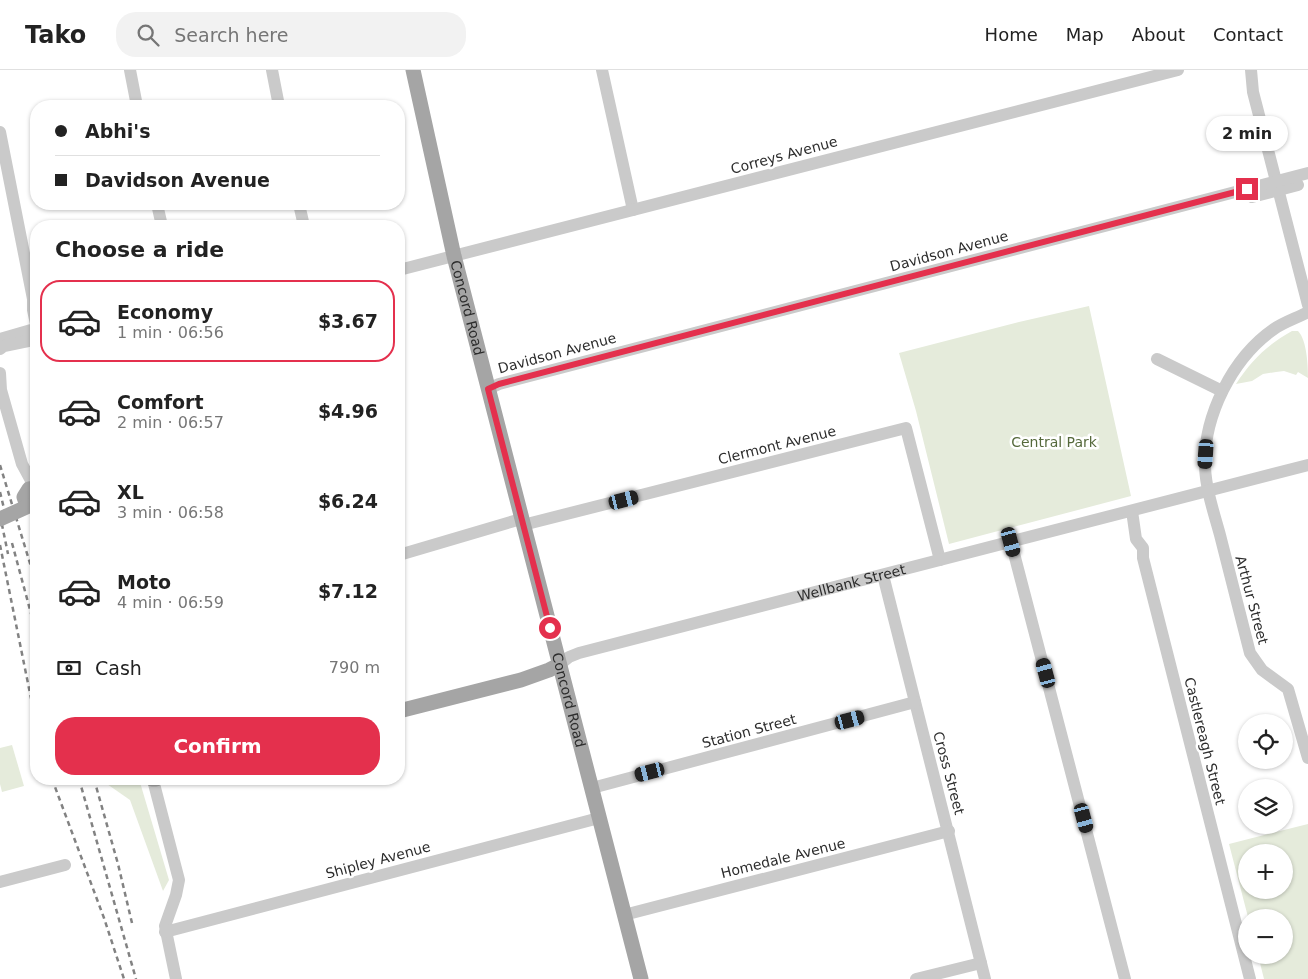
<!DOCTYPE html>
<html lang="en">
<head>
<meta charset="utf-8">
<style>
  body { margin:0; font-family:"DejaVu Sans",sans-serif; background:#f2f2f2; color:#222; height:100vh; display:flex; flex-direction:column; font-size:19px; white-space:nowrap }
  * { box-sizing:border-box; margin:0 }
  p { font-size:16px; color:#767676 }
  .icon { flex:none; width:28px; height:28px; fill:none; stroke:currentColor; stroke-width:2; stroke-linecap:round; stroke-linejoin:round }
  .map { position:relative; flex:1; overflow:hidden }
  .side { position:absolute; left:30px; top:150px; width:375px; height:565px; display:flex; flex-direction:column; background:#fff; border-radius:20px; box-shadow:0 1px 4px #0004 }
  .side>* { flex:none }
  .banner { position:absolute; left:30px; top:30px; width:375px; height:110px; border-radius:20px; box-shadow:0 1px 4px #0004; display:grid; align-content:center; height:110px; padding:0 25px; background:#fff }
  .controls { position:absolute; left:1238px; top:644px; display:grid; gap:10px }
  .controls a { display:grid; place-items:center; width:55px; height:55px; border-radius:50%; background:#fff; box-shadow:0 1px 4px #0004; font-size:25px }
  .end { position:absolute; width:22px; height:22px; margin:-11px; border:6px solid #e4304d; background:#fff; box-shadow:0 0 0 2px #fff }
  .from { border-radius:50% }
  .bubble { position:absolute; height:35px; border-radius:18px; background:#fff; box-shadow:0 1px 4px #0004; font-size:16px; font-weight:800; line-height:35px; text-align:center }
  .car { position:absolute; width:15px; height:30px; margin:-15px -8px; border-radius:6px; box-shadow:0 0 4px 1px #0007; background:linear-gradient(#222 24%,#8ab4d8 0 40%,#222 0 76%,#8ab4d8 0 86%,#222 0) }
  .banner b { display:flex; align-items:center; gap:18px; height:48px; font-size:19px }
  .banner b+b { border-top:1px solid #e0e0e0 }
  .banner i { width:12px; height:12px; background:#222 }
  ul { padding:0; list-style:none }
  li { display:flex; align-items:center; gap:15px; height:82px; margin:0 10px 8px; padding:0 15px; border:2px solid transparent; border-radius:20px }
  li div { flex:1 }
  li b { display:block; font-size:19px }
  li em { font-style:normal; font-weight:800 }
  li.current { border-color:#e4304d }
  li>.icon { width:45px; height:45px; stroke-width:1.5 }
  h2 { padding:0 25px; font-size:22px; line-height:60px }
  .pay { display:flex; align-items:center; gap:12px; height:55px; padding:0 25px; font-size:19px }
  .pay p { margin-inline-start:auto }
  .action { display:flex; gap:10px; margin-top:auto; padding:10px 25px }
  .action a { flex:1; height:58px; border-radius:20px; background:#e4304d; color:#fff; font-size:20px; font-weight:800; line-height:58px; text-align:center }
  header { display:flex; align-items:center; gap:30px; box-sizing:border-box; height:70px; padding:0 25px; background:#fff; border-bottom:1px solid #e0e0e0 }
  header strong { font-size:24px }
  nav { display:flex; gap:28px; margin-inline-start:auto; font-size:18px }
  .search { width:350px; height:45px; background:#f2f2f2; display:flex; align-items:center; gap:12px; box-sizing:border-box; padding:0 18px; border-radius:20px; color:#767676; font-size:19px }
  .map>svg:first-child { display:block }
</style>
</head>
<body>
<header>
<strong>Tako</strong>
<div class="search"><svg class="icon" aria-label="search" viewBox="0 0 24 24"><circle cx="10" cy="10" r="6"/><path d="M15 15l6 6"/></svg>Search here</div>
<nav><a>Home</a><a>Map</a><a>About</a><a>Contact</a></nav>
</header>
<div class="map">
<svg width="1308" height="909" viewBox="0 0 1308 909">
  <rect width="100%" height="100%" fill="#fff"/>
  <!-- green -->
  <g fill="#e5ebdb" fill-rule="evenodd">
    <polygon points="1089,236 1131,426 949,474 916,341 899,283 1019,252"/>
    <path d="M1292,261h6c9,9 10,35 10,47l-10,-6 -2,3 -12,-4 -8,1 -13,2 -11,7 -16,3c15,-23 31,-39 56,-53z"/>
    <polygon points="12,675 24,716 2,722 0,714 0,678"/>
    <polygon points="103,709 139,709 169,810 163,821 130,730 107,714"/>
    <path d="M1308,754v155h-44l-6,-24h26v-37l-36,-1 -19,-73zM1246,782h38v38h-38z"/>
  </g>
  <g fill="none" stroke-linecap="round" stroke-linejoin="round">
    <!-- minor -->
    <g stroke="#cacaca" stroke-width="12">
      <polyline points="130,0 137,36"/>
      <polyline points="272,0 279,36"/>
      <polyline points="602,0 633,140"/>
      <polyline points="1251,0 1253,22 1308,235"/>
      <polyline points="0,62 33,229 33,240 36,254"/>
      <polyline points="1252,127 1298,115"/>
      <polyline points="157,134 162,156"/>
      <polyline points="299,134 304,156"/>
      <polyline points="399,200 1178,0"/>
      <path d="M1308,242c-11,6 -24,10 -34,17 -42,29 -71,88 -69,138 1,23 9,46 15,68 10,39 20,78 30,118l12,17 26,19 20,69"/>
      <polyline points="0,269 31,260 36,261"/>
      <polyline points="0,279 4,276 33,270 36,267"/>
      <polyline points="1157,289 1222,321"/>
      <polyline points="0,303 1,320 22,394 35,418"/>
      <polyline points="488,319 499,314 1308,103"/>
      <polyline points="1132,441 1136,469 1143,478 1143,488 1250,909"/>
      <polyline points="523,455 906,358 940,490"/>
      <polyline points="1011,472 1125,909"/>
      <polyline points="399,485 521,449"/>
      <polyline points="883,505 985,909"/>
      <path id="s1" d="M559,595l10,-8 10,-4 729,-188"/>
      <polyline points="153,710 179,810 176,825 165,856 176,909"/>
      <polyline points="592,718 915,632"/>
      <polyline points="0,812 65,795"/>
      <polyline points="624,845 949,761"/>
      <polyline points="165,862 599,748"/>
      <polyline points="916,909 981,893"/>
    </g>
    <!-- major -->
    <g stroke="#a5a5a5" stroke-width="15">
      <path id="s2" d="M413,0l41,186 187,723"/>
      <polyline points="36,418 29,419 24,427 27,435 36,434"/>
      <polyline points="399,641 521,610 549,600 559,595"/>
      <polyline points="152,709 156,709"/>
    </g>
    <!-- rail -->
    <g stroke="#828282" stroke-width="2.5" stroke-dasharray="5 4" stroke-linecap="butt">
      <polyline points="0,395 36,513"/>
      <polyline points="0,422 7,451"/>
      <polyline points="0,445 8,484"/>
      <polyline points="12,473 36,562"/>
      <polyline points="0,475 36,653"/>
      <polyline points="52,709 104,848 124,909"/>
      <polyline points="79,709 136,909"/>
      <polyline points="94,709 118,794 132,853"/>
    </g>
    <!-- major-bridge -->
    <polyline stroke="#a5a5a5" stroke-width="15" points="0,449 31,435"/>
  </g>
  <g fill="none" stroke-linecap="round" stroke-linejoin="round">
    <!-- route -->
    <polyline stroke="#e4304d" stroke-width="6" points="550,558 488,319 499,314 1247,119"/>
  </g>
  <g text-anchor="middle" stroke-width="5" stroke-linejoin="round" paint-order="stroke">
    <!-- street labels -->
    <g font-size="14" fill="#2d2d2d" stroke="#fff">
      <text transform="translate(784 85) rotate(-15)" y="5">Correys Avenue</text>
      <text transform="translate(949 181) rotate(-15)" y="5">Davidson Avenue</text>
      <text dy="5" stroke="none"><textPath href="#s2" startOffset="244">Concord Road</textPath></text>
      <text transform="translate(557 283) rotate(-15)" y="5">Davidson Avenue</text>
      <text transform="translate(777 375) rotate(-14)" y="5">Clermont Avenue</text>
      <text dy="5" stroke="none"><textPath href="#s1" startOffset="305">Wellbank Street</textPath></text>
      <text transform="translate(1252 530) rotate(75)" y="5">Arthur Street</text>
      <text dy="5" stroke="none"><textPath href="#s2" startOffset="649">Concord Road</textPath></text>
      <text transform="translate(749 661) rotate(-15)" y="5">Station Street</text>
      <text transform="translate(1205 671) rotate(76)" y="5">Castlereagh Street</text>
      <text transform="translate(949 703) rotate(75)" y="5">Cross Street</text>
      <text transform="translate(783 788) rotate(-14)" y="5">Homedale Avenue</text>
      <text transform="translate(378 790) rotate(-15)" y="5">Shipley Avenue</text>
    </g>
    <!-- park labels -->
    <g font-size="14" fill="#55693b" stroke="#fff">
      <text x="1054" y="377">Central Park</text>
    </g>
  </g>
</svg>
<div class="controls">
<a><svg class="icon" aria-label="locate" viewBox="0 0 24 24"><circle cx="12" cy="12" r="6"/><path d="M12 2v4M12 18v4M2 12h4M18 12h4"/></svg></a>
<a><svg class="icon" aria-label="layers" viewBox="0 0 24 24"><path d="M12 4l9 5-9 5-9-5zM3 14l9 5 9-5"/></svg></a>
<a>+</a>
<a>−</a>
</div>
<i class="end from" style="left:550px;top:558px"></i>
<i class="end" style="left:1247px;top:119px"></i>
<div class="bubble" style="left:1206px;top:46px;width:82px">2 min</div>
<i class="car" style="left:1206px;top:384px;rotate:184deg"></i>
<i class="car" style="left:624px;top:430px;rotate:76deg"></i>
<i class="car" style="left:1011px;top:472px;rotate:165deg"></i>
<i class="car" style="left:1046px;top:603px;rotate:345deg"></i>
<i class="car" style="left:850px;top:650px;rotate:75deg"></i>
<i class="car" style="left:650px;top:702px;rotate:256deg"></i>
<i class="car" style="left:1084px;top:748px;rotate:165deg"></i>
<div class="banner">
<b><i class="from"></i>Abhi's</b>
<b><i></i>Davidson Avenue</b>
</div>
<section class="side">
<h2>Choose a ride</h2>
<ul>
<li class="current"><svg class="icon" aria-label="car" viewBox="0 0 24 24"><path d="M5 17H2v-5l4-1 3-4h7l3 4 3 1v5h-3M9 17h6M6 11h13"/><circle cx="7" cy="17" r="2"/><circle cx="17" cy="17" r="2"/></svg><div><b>Economy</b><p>1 min · 06:56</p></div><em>$3.67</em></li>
<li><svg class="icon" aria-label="car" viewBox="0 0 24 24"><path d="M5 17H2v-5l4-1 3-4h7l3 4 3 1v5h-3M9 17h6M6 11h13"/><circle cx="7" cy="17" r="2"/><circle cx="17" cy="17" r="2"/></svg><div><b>Comfort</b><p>2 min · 06:57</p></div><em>$4.96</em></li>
<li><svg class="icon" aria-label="car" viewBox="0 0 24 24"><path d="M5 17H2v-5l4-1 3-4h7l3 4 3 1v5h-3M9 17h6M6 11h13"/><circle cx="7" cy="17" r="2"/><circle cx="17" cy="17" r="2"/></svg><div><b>XL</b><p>3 min · 06:58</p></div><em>$6.24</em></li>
<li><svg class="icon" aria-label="car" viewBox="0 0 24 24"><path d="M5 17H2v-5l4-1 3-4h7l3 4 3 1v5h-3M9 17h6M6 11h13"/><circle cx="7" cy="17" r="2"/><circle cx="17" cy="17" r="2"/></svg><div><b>Moto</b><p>4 min · 06:59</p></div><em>$7.12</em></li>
</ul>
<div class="pay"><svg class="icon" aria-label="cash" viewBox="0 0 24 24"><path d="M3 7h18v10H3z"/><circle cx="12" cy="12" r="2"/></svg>Cash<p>790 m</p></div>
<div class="action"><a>Confirm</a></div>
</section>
</div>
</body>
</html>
